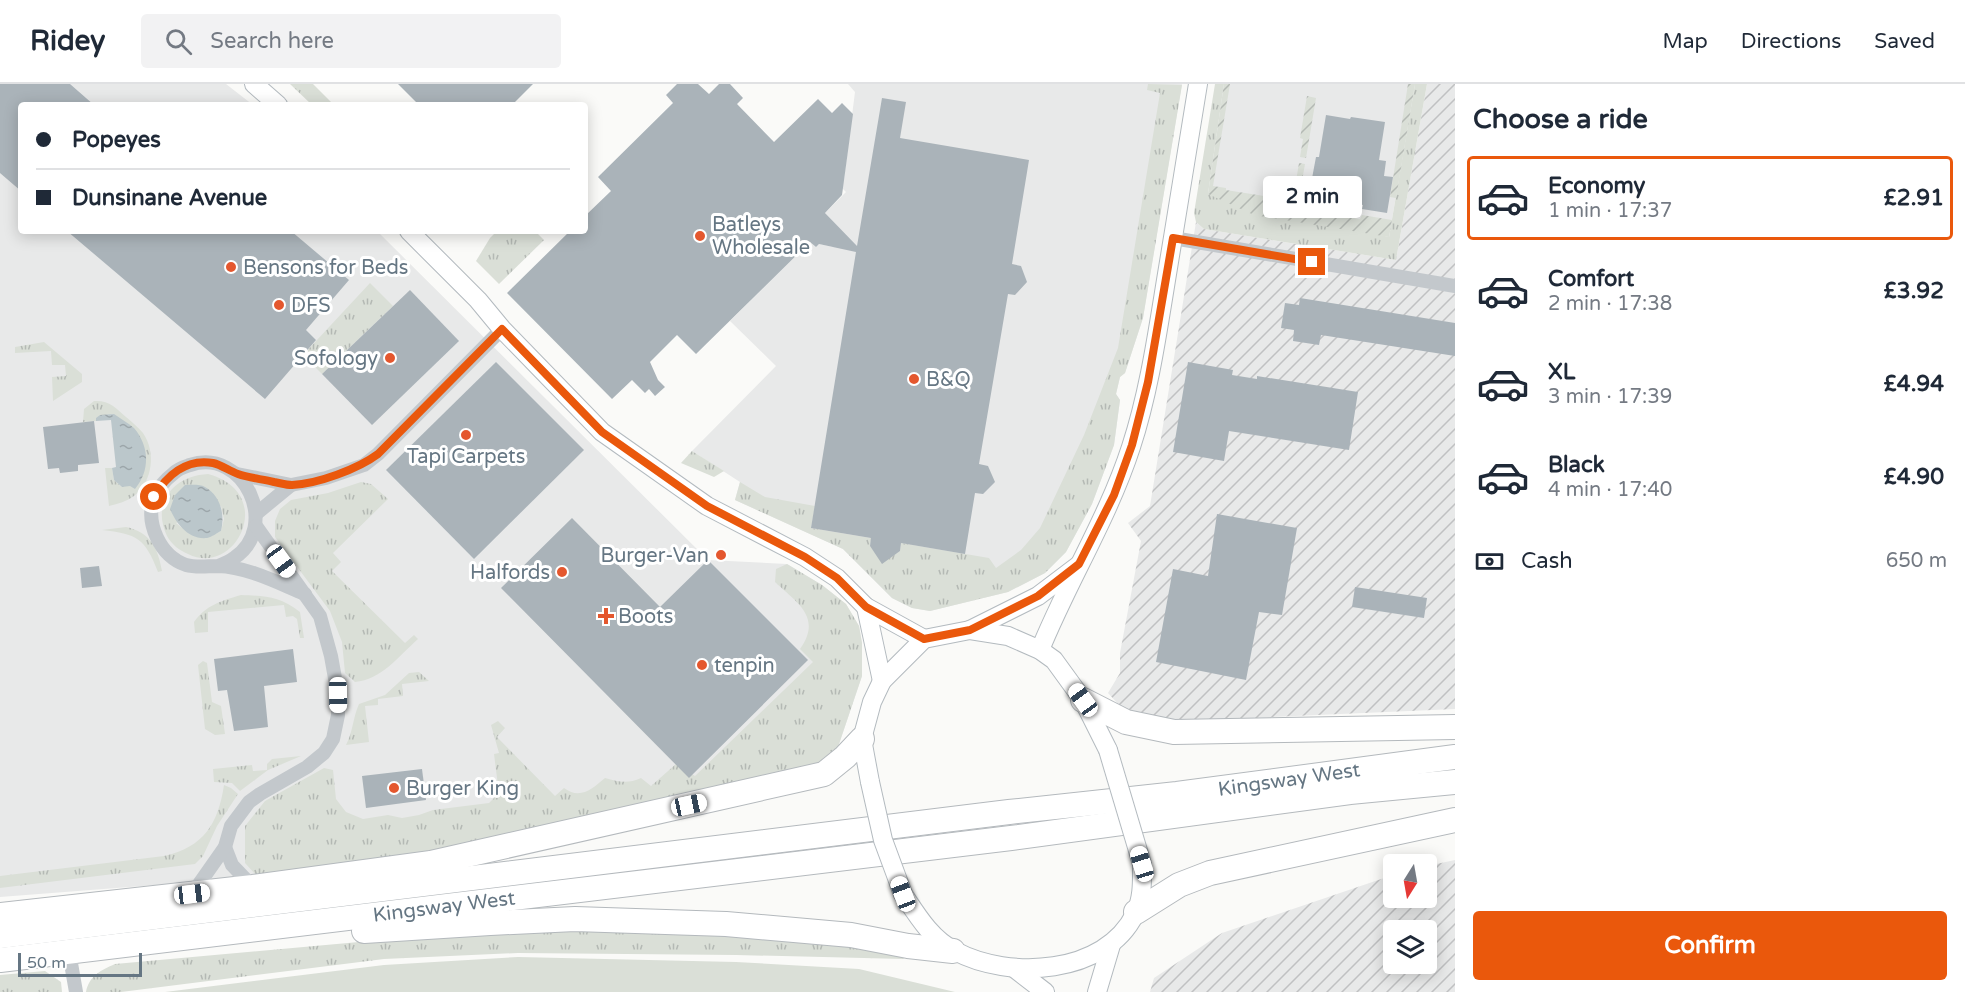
<!DOCTYPE html>
<html lang="en">
<head>
<meta charset="utf-8">
<style>
  body { margin:0; font-family:"Varela Round",sans-serif; background:#f2f2f3; color:#1f2937; height:100vh; display:flex; flex-direction:column; font-size:22px; white-space:nowrap }
  * { box-sizing:border-box; margin:0 }
  p { font-size:20px; color:#747a83 }
  .icon { flex:none; width:33px; height:33px; fill:none; stroke:currentColor; stroke-width:2; stroke-linecap:round; stroke-linejoin:round }
  .map { position:relative; flex:1; overflow:hidden }
  .panel { display:flex; flex-direction:column; background:#fff; width:510px }
  .panel>* { flex:none }
  .hud { position:absolute; left:18px; top:18px; width:570px; height:132px; border-radius:6px; box-shadow:0 3px 15px #0003; display:grid; align-content:center; height:132px; padding:0 18px; background:#fff }
  .needle { width:39px; rotate:191deg }
  .controls { position:absolute; left:1383px; top:770px; display:grid; gap:12px }
  .controls a { display:grid; place-items:center; width:54px; height:54px; border-radius:6px; background:#fff; box-shadow:0 3px 15px #0003; font-size:30px }
  .scale { position:absolute; left:18px; bottom:15px; width:124px; box-sizing:border-box; padding-left:6px; border:3px solid #657683; border-top:0; font-size:16px; line-height:21px; white-space:nowrap; color:#657683; -webkit-text-stroke:4px #fff; paint-order:stroke }
  .end { position:absolute; width:27px; height:27px; margin:-14px; border:8px solid #ea580c; background:#fff; box-shadow:0 0 0 3px #fff }
  .from { border-radius:50% }
  .bubble { position:absolute; height:42px; border-radius:6px; background:#fff; box-shadow:0 3px 15px #0003; font-size:20px; font-weight:700; line-height:42px; text-align:center }
  .car { position:absolute; width:18px; height:36px; margin:-18px -9px; border-radius:8px; box-shadow:0 0 4px 2px #0007; background:linear-gradient(#fff 24%,#345 0 40%,#fff 0 76%,#345 0 86%,#fff 0) }
  .hud b { display:flex; align-items:center; gap:21px; height:57px; font-size:22px }
  .hud b+b { border-top:2px solid #e0e1e3 }
  .hud i { width:15px; height:15px; background:#1f2937 }
  ul { padding:0; list-style:none }
  li { display:flex; align-items:center; gap:18px; height:84px; margin:0 12px 9px; padding:0 6px; border:3px solid transparent; border-radius:6px }
  li div { flex:1 }
  li b { display:block; font-size:22px }
  li em { font-style:normal; font-weight:700 }
  li.current { border-color:#ea580c }
  li>.icon { width:54px; height:54px; stroke-width:1.5 }
  h2 { padding:0 18px; font-size:27px; line-height:72px }
  .pay { display:flex; align-items:center; gap:15px; height:66px; padding:0 18px; font-size:22px }
  .pay p { margin-inline-start:auto }
  .button { display:flex; gap:12px; margin-top:auto; padding:12px 18px }
  .button a { flex:1; height:69px; border-radius:6px; background:#ea580c; color:#fff; font-size:24px; font-weight:700; line-height:69px; text-align:center }
  header { display:flex; align-items:center; gap:36px; box-sizing:border-box; height:84px; padding:0 30px; background:#fff; border-bottom:2px solid #e0e1e3 }
  header strong { font-size:28px }
  nav { display:flex; gap:33px; margin-inline-start:auto; font-size:21px }
  .search { width:420px; height:54px; background:#f2f2f3; display:flex; align-items:center; gap:15px; box-sizing:border-box; padding:0 21px; border-radius:6px; color:#747a83; font-size:22px }
  main { display:flex; flex:1; min-height:0 }
  .map>svg:first-child { display:block }
</style>
</head>
<body>
<header>
<strong>Ridey</strong>
<div class="search"><svg class="icon" aria-label="search" viewBox="0 0 24 24"><circle cx="10" cy="10" r="6"/><path d="M15 15l6 6"/></svg>Search here</div>
<nav><a>Map</a><a>Directions</a><a>Saved</a></nav>
</header>
<main>
<div class="map">
<svg width="1455" height="908" viewBox="0 0 1455 908">
  <defs>
    <pattern id="industrial-furrows" width="10" height="10" patternUnits="userSpaceOnUse" patternTransform="scale(1.5)"><rect width="10" height="10" fill="#e8e9e9"/><path d="M-1 1l2-2M0 10L10 0M9 11l2-2" fill="none" stroke="#c0c1c2"/></pattern>
    <pattern id="grass-tufts" width="24" height="20" patternUnits="userSpaceOnUse" patternTransform="scale(1.5)"><rect width="24" height="20" fill="#dadfd7"/><path d="M3 7l-1-3M5 7V3M7 7l1-3M15 17l-1-3M17 17v-4M19 17l1-3" fill="none" stroke="#b4b9b4"/></pattern>
    <pattern id="garden-furrows" width="10" height="10" patternUnits="userSpaceOnUse" patternTransform="scale(1.5)"><rect width="10" height="10" fill="#dadfd7"/><path d="M-1 1l2-2M0 10L10 0M9 11l2-2" fill="none" stroke="#b4b9b4"/></pattern>
    <pattern id="water-ripples" width="26" height="14" patternUnits="userSpaceOnUse" patternTransform="scale(1.5)"><rect width="26" height="14" fill="#bbc7cb"/><path d="M2 4q2-2 4 0t4 0M15 11q2-2 4 0t4 0" fill="none" stroke="#9ca6aa"/></pattern>
  </defs>
  <rect width="100%" height="100%" fill="#fafaf8"/>
  <!-- built -->
  <g fill="#e8e9e9">
    <polygon points="0,0 226,0 253,21 21,21 21,147 377,147 708,476 787,480 822,501 846,520 859,542 862,559 862,592 838,663 272,792 0,813"/>
    <polygon points="848,0 1182,0 1143,234 1125,289 1120,293 1116,310 1120,316 1114,361 1092,420 1066,468 1045,489 1008,508 930,527 912,524 892,514 843,465 735,416 740,398 692,367 776,282 730,237 810,158 816,163 819,160 833,163 837,142 825,129 846,108 839,101 844,95 855,8"/>
    <polygon points="1224,0 1415,0 1389,153 1208,110"/>
  </g>
  <!-- industrial -->
  <g fill="url(#industrial-furrows)" fill-rule="evenodd">
    <polygon points="1427,0 1455,0 1455,625 1272,633 1260,639 1160,639 1137,633 1120,622 1108,609 1120,589 1120,569 1141,457 1128,439 1150,422 1196,138 1204,145 1396,176"/>
    <path d="M1455,776v132h-305l4,-14 68,-45 171,-58 1,22h32l1,-31zM1394,846h32v33h-32z"/>
  </g>
  <!-- grass -->
  <g fill="url(#grass-tufts)" fill-rule="evenodd">
    <polygon points="290,0 313,0 334,21 312,21"/>
    <polygon points="1148,0 1182,1 1143,234 1125,289 1120,293 1116,310 1120,316 1114,361 1092,420 1066,468 1045,489 1008,508 930,527 912,524 892,514 843,465 735,416 740,398 765,413 815,422 811,444 871,454 870,462 882,479 900,467 901,459 989,474 996,484 1021,466 1040,444 1084,351 1118,264 1160,9 1147,6"/>
    <polygon points="1215,0 1224,0 1208,110 1389,153 1415,0 1427,0 1396,176 1204,145 1196,138 1194,129"/>
    <polygon points="497,147 535,147 544,156 499,200 476,177 490,154"/>
    <polygon points="370,199 393,222 322,290 303,271"/>
    <polygon points="44,258 82,290 82,298 53,317 52,293 66,292 65,281 52,281 51,267 15,269 15,263"/>
    <path d="M94,317c15,-1 22,7 32,16 6,5 12,10 17,16 13,19 10,48 -9,63 -7,5 -16,8 -25,10l-4,-38h7l2,12 8,7 -8,-73 -18,4v3l-13,1 1,-13z"/>
    <polygon points="692,367 724,387 714,393 681,379"/>
    <path d="M208,390c70,19 28,104 -20,80 -9,-4 -16,-9 -21,-18 -16,-34 7,-60 41,-62zM221,422l3,13 -3,12c-21,11 -27,7 -45,-8z"/>
    <path d="M361,398l10,2 17,15 -55,54 8,9 -9,9 73,72 9,-8 4,4c-19,17 -37,41 -63,43l-10,-9 -3,-31 -12,-31 -55,-74v-16l5,-12 11,-9 37,-7z"/>
    <path d="M126,443c24,5 32,21 36,44l-4,1c-13,-34 -21,-38 -56,-42z"/>
    <path d="M787,480l35,21 24,19 13,22 3,17v33l-24,71 -16,18 -455,102 -95,9 -17,-2 -10,-11v-37l20,-25 59,-33 9,2 3,29 10,13 17,7 25,-4 14,3 17,-3 14,-5 56,-7 7,-7 2,-10 -4,-32 5,-1 -8,-28 7,-4 7,7 -8,9 58,59 9,-8c16,12 28,1 41,-10 14,4 23,6 36,0l10,8 25,-22 19,12 118,-114 -13,-13c23,-32 -4,-47 -25,-67l1,-13z"/>
    <path d="M241,511c25,1 38,1 59,17l4,26h-4l-3,-19 -4,-3 -7,1 -2,-12 -76,7v20l-13,1 -1,-11c12,-17 27,-21 47,-27z"/>
    <polygon points="203,577 207,579 212,618 221,622 225,650 215,651 205,645 198,581"/>
    <path d="M419,588l10,9 -27,3 1,12 -25,3v6l-13,1 4,36 -23,3c7,-13 7,-28 13,-41l26,-9 24,-22z"/>
    <polygon points="301,672 268,686 240,707 232,699 214,698 213,685 252,681 253,687 267,686 267,680 272,675"/>
    <path d="M224,701l7,3 7,6 -21,32 -14,30 -8,8 -195,24v-12l164,-20c40,-9 54,-32 60,-71z"/>
    <path d="M610,843l227,14 64,13 3,5 -168,-4 -218,-2 -134,6 -263,33h-35c3,-16 15,-22 29,-28l376,-34z"/>
    <polygon points="45,887 61,898 62,908 0,908 0,891"/>
  </g>
  <!-- park -->
  <polygon fill="#dadfd7" points="518,873 736,878 859,885 955,908 165,908 384,881"/>
  <!-- garden -->
  <g fill="url(#garden-furrows)">
    <polygon points="1224,0 1230,0 1213,102 1226,104 1226,106 1277,114 1278,113 1290,114 1293,97 1296,97 1299,79 1305,80 1297,125 1360,135 1362,131 1392,136 1389,153 1254,131 1208,110"/>
    <polygon points="1408,0 1415,0 1396,114 1390,113"/>
    <polygon points="1307,12 1316,14 1306,74 1300,73 1303,55 1300,54"/>
  </g>
  <!-- water -->
  <g fill="url(#water-ripples)">
    <path d="M114,330c6,4 14,9 20,14 16,19 16,43 1,61l-5,-3 -8,1 -8,-7 -2,-12 4,-1 -5,-47 -15,1v-3l4,-3z"/>
    <path d="M185,401c6,0 15,-1 20,2 16,9 20,28 16,44 -4,2 -9,6 -14,7 -19,2 -31,-15 -37,-29l5,-14z"/>
  </g>
  <!-- building -->
  <g fill="#aab3b9">
    <polygon points="0,0 70,0 94,21 21,21 21,107 0,89"/>
    <polygon points="398,0 533,0 512,21 419,21"/>
    <polygon points="677,0 698,0 709,10 719,0 730,0 743,14 737,20 774,58 818,15 832,29 842,19 853,30 842,111 825,129 857,162 882,14 906,18 900,54 1029,76 1012,180 1021,182 1027,198 1015,211 1008,210 979,380 988,382 995,398 983,410 975,409 965,470 901,459 900,467 882,480 870,462 871,454 811,444 856,168 819,160 816,163 810,158 696,270 677,251 650,278 658,296 665,303 655,312 649,305 645,309 632,296 612,315 507,209 570,147 585,147 585,132 611,107 598,93 673,19 666,11"/>
    <polygon points="1326,31 1350,35 1351,33 1385,38 1379,76 1386,77 1384,92 1393,93 1387,129 1362,125 1363,121 1313,113 1314,105 1310,105 1316,73 1319,73"/>
    <polygon points="67,147 291,147 349,196 306,246 316,256 265,315"/>
    <polygon points="410,206 459,257 372,341 322,290"/>
    <polygon points="1300,214 1455,239 1455,272 1321,251 1319,261 1293,257 1294,246 1281,244 1285,219 1299,221"/>
    <polygon points="496,278 584,366 474,475 386,386"/>
    <polygon points="1188,278 1233,286 1232,291 1257,295 1257,292 1358,308 1349,366 1229,347 1224,377 1173,368"/>
    <polygon points="94,337 99,379 78,381 78,387 60,389 59,384 48,385 43,343"/>
    <polygon points="1217,430 1297,444 1282,531 1259,528 1246,596 1156,578 1173,485 1208,492"/>
    <polygon points="572,434 660,523 708,476 808,576 689,694 501,504"/>
    <polygon points="99,482 102,502 82,504 80,484"/>
    <polygon points="1355,503 1427,514 1424,534 1352,523"/>
    <polygon points="293,565 297,598 264,602 268,643 234,647 227,606 218,607 214,575"/>
    <polygon points="422,685 426,716 366,724 362,692"/>
  </g>
  <g fill="none" stroke-linecap="round" stroke-linejoin="round">
    <defs>
      <g id="secondary">
        <polyline points="254,0 278,21"/>
        <polyline points="409,147 478,216 502,245 602,348 707,422 805,473 837,494 866,523 924,555"/>
        <polyline points="866,523 882,597"/>
        <polyline points="970,546 1038,512 1079,481"/>
        <path d="M1040,566c28,-69 68,-132 91,-203 19,-58 27,-119 37,-179 10,-61 20,-123 30,-184"/>
        <polyline points="870,698 862,655 872,618 882,597 924,555 970,546 1008,552 1040,566 1054,576 1083,616 1108,666"/>
        <path d="M903,810c14,21 28,45 52,57 54,29 150,24 180,-37 8,-16 7,-33 7,-50"/>
        <polyline points="1014,884 1045,908"/>
        <polyline points="1097,908 1111,861"/>
      </g>
      <g id="highway">
        <polyline points="1083,616 1126,638 1174,648 1455,643"/>
        <polyline points="1136,828 1179,801 1210,789 1455,736"/>
        <polyline points="0,831 253,803 431,779 824,690 845,673 862,655"/>
        <polyline points="364,847 490,839 575,835 726,840 851,851 908,862 953,867"/>
        <polyline points="0,852 1009,728 1177,710 1455,673"/>
        <polyline points="0,876 1011,754 1350,708 1455,698"/>
      </g>
    </defs>
    <!-- secondary casing -->
    <use href="#secondary" stroke="#b3babf" stroke-width="20"/>
    <!-- highway casing -->
    <use href="#highway" stroke="#b4b9bd" stroke-width="26"/>
    <!-- street -->
    <g stroke="#c3c8cc" stroke-width="14">
      <polyline points="1173,154 1455,202"/>
      <polyline points="237,390 291,401 326,394 364,381 378,370 502,245"/>
      <polyline points="257,429 291,401"/>
      <path d="M218,482c5,-2 11,-4 16,-8 47,-31 10,-111 -44,-93 -6,2 -11,3 -16,8 -9,7 -16,14 -20,25 -9,25 6,58 32,67 11,3 21,1 32,1 30,1 60,17 87,28"/>
      <polyline points="225,763 232,781 253,803"/>
      <polyline points="192,810 225,763 231,742 249,718 260,710 307,683 324,669 333,655 338,631 338,611 331,572 320,532 256,442"/>
      <polyline points="69,868 76,908"/>
    </g>
    <!-- secondary -->
    <use href="#secondary" stroke="#fff" stroke-width="18"/>
    <!-- highway -->
    <use href="#highway" stroke="#fff" stroke-width="24"/>
    <defs>
      <g id="secondary-bridge">
        <polyline points="1108,666 1142,780"/>
        <polyline points="870,698 883,756 903,810"/>
      </g>
    </defs>
    <!-- secondary-bridge casing -->
    <use href="#secondary-bridge" stroke="#b3babf" stroke-width="20" stroke-linecap="butt"/>
    <!-- secondary-bridge -->
    <use href="#secondary-bridge" stroke="#fff" stroke-width="18"/>
  </g>
  <g fill="none" stroke-linecap="round" stroke-linejoin="round">
    <!-- route -->
    <path stroke="#ea580c" stroke-width="8" d="M154,413c12,-21 32,-39 59,-34 9,2 16,8 25,11 11,4 24,5 36,8 6,1 12,3 18,3 25,-1 66,-16 86,-31l124,-125 100,103 105,74 98,51 32,21 29,29 58,32 46,-9 68,-34 41,-32 35,-69 18,-50 16,-63 25,-144 139,24"/>
  </g>
  <!-- markers -->
  <g fill="#e4572e" stroke="#fff" stroke-width="2">
    <circle cx="700" cy="152" r="6"/>
    <circle cx="231" cy="183" r="6"/>
    <circle cx="279" cy="221" r="6"/>
    <circle cx="390" cy="274" r="6"/>
    <circle cx="914" cy="295" r="6"/>
    <circle cx="466" cy="351" r="6"/>
    <circle cx="721" cy="471" r="6"/>
    <circle cx="562" cy="488" r="6"/>
    <path d="M603 523h6v6h6v6h-6v6h-6v-6h-6v-6h6z"/>
    <circle cx="702" cy="581" r="6"/>
    <circle cx="394" cy="704" r="6"/>
  </g>
  <g text-anchor="middle" stroke-width="6" stroke-linejoin="round" paint-order="stroke">
    <!-- poi labels -->
    <g font-size="20" fill="#657683" stroke="#fff" text-anchor="start">
      <text x="712" y="147">Batleys<tspan x="712" dy="23">Wholesale</tspan></text>
      <text x="243" y="190">Bensons for Beds</text>
      <text x="291" y="228">DFS</text>
      <text x="378" y="281" text-anchor="end">Sofology</text>
      <text x="926" y="302">B&amp;Q</text>
      <text x="466" y="379" text-anchor="middle">Tapi Carpets</text>
      <text x="709" y="478" text-anchor="end">Burger-Van</text>
      <text x="550" y="495" text-anchor="end">Halfords</text>
      <text x="618" y="539">Boots</text>
      <text x="714" y="588">tenpin</text>
      <text x="406" y="711">Burger King</text>
    </g>
    <!-- street labels -->
    <g font-size="20" fill="#657683" stroke="#fff">
      <text transform="translate(1289 695) rotate(-8)" y="7">Kingsway West</text>
      <text transform="translate(444 822) rotate(-7)" y="7">Kingsway West</text>
    </g>
  </g>
</svg>
<div class="controls">
<a><svg class="needle" viewBox="-14 -14 28 28"><path d="M0-13l5 13h-10z" fill="#e53935"/><path d="M0 13l5-13h-10z" fill="#747a83"/></svg></a>
<a><svg class="icon" aria-label="layers" viewBox="0 0 24 24"><path d="M12 4l9 5-9 5-9-5zM3 14l9 5 9-5"/></svg></a>
</div>
<div class="scale">50 m</div>
<i class="end from" style="left:154px;top:413px"></i>
<i class="end" style="left:1312px;top:178px"></i>
<div class="bubble" style="left:1263px;top:92px;width:99px">2 min</div>
<i class="car" style="left:281px;top:477px;rotate:144deg"></i>
<i class="car" style="left:338px;top:611px;rotate:179deg"></i>
<i class="car" style="left:1083px;top:616px;rotate:324deg"></i>
<i class="car" style="left:689px;top:721px;rotate:78deg"></i>
<i class="car" style="left:1142px;top:780px;rotate:343deg"></i>
<i class="car" style="left:192px;top:810px;rotate:83deg"></i>
<i class="car" style="left:903px;top:810px;rotate:339deg"></i>
<div class="hud">
<b><i class="from"></i>Popeyes</b>
<b><i></i>Dunsinane Avenue</b>
</div>
</div>
<section class="panel">
<h2>Choose a ride</h2>
<ul>
<li class="current"><svg class="icon" aria-label="car" viewBox="0 0 24 24"><path d="M5 17H2v-5l4-1 3-4h7l3 4 3 1v5h-3M9 17h6M6 11h13"/><circle cx="7" cy="17" r="2"/><circle cx="17" cy="17" r="2"/></svg><div><b>Economy</b><p>1 min · 17:37</p></div><em>£2.91</em></li>
<li><svg class="icon" aria-label="car" viewBox="0 0 24 24"><path d="M5 17H2v-5l4-1 3-4h7l3 4 3 1v5h-3M9 17h6M6 11h13"/><circle cx="7" cy="17" r="2"/><circle cx="17" cy="17" r="2"/></svg><div><b>Comfort</b><p>2 min · 17:38</p></div><em>£3.92</em></li>
<li><svg class="icon" aria-label="car" viewBox="0 0 24 24"><path d="M5 17H2v-5l4-1 3-4h7l3 4 3 1v5h-3M9 17h6M6 11h13"/><circle cx="7" cy="17" r="2"/><circle cx="17" cy="17" r="2"/></svg><div><b>XL</b><p>3 min · 17:39</p></div><em>£4.94</em></li>
<li><svg class="icon" aria-label="car" viewBox="0 0 24 24"><path d="M5 17H2v-5l4-1 3-4h7l3 4 3 1v5h-3M9 17h6M6 11h13"/><circle cx="7" cy="17" r="2"/><circle cx="17" cy="17" r="2"/></svg><div><b>Black</b><p>4 min · 17:40</p></div><em>£4.90</em></li>
</ul>
<div class="pay"><svg class="icon" aria-label="cash" viewBox="0 0 24 24"><path d="M3 7h18v10H3z"/><circle cx="12" cy="12" r="2"/></svg>Cash<p>650 m</p></div>
<div class="button"><a>Confirm</a></div>
</section>
</main>
</body>
</html>
